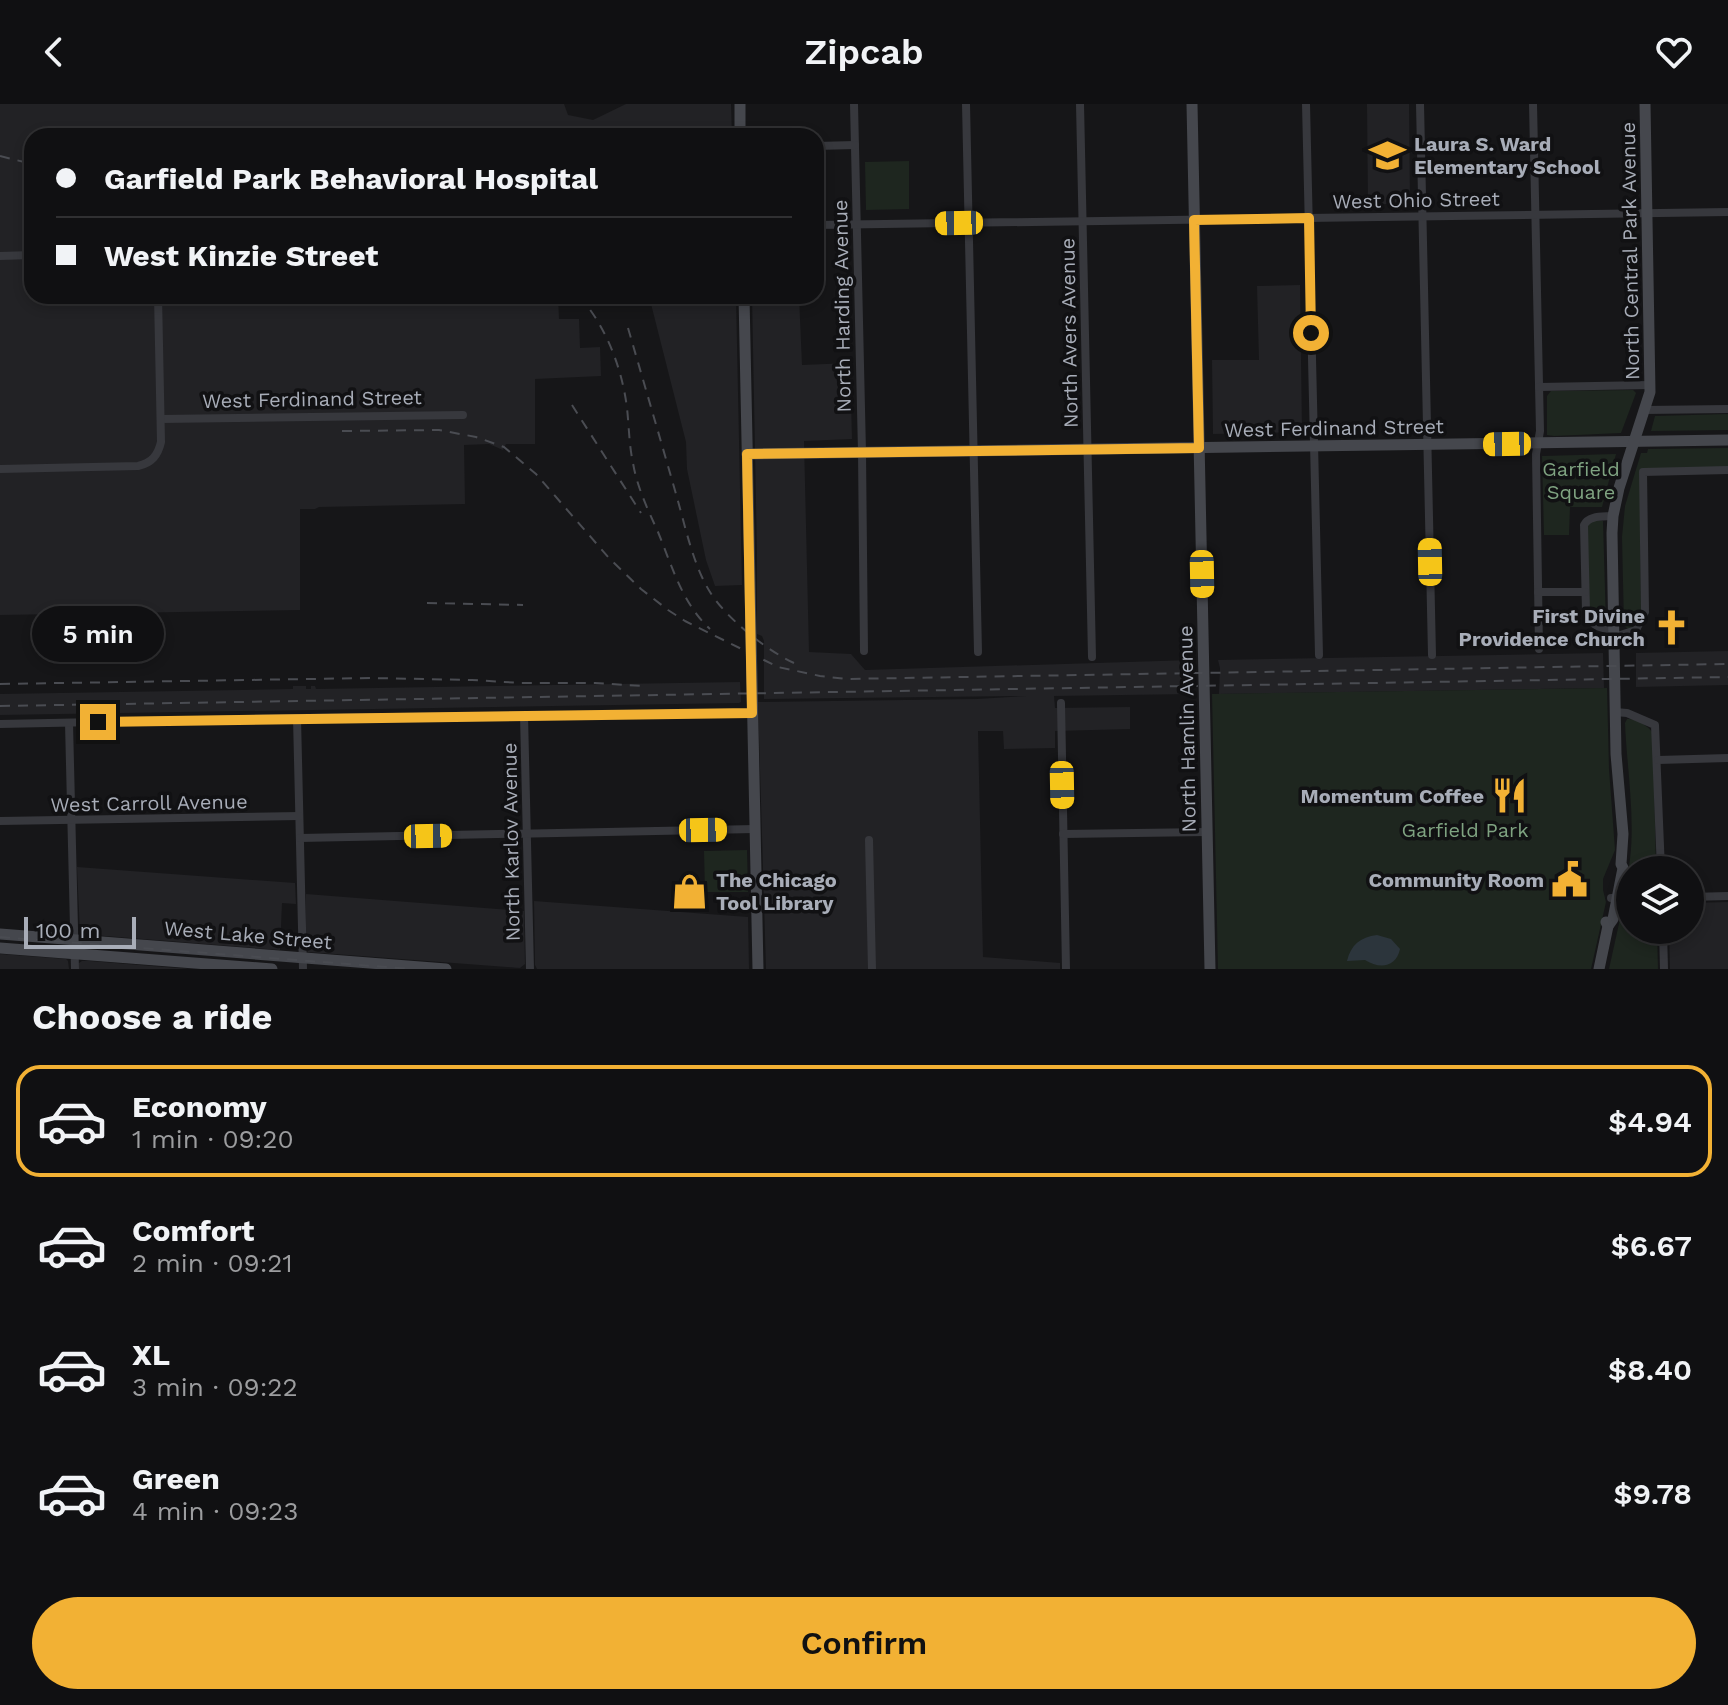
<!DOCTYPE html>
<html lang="en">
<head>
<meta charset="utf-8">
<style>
  body { margin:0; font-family:"Work Sans",sans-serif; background:#1e1e20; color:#f1f3f6; height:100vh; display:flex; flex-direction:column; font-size:30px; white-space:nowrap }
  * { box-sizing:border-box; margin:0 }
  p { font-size:26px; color:#9c9d9f }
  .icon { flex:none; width:44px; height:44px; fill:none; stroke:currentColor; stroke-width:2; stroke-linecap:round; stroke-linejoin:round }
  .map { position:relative; height:865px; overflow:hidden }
  .drawer { display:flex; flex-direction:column; background:#101012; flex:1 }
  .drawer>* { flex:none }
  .hud { position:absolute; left:24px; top:24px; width:800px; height:176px; border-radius:24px; box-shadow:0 4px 12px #0003,0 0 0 2px #303032; display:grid; align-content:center; height:176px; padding:0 32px; background:#101012 }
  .fabs { position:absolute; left:1616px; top:752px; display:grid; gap:16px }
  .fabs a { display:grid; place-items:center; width:88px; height:88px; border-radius:50%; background:#101012; box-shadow:0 4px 12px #0003,0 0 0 2px #303032; font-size:40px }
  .scale { position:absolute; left:24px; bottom:20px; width:112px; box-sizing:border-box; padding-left:8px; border:4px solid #a8adb8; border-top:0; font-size:22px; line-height:28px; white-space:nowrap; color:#a8adb8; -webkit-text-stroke:6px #111113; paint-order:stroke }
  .end { position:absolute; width:36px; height:36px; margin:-18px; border:10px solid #f2b134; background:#111; box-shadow:0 0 0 4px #111 }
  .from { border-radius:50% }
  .bubble { position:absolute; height:56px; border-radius:28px; background:#101012; box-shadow:0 4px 12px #0003,0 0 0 2px #303032; font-size:26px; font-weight:600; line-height:56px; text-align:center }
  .car { position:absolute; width:24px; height:48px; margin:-24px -12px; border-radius:10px; box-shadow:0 0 6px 2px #0007; background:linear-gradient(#f5c518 24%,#345 0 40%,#f5c518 0 76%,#345 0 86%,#f5c518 0) }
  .hud b { display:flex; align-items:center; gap:28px; height:76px; font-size:30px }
  .hud b+b { border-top:2px solid #303032 }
  .hud i { width:20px; height:20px; background:#f1f3f6 }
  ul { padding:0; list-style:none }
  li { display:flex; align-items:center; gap:24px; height:112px; margin:0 16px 12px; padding:0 16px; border:4px solid transparent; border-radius:24px }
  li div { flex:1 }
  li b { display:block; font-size:30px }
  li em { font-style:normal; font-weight:600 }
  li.active { border-color:#f2b134 }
  li>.icon { width:72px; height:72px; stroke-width:1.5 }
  h2 { padding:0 32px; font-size:36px; line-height:96px }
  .action { display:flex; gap:16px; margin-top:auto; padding:16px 32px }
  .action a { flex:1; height:92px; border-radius:48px; background:#f2b134; color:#111; font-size:32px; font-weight:600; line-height:92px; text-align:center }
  header { display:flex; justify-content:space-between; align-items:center; height:104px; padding:0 32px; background:#101012; font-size:36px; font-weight:600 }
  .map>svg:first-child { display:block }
</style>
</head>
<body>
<header><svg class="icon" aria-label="back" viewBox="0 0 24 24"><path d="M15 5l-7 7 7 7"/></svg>Zipcab<svg class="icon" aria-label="heart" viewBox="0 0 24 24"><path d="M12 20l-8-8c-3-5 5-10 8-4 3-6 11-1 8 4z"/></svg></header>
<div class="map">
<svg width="1728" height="865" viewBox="0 0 1728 865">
  <rect width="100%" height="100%" fill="#161618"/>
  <!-- built -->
  <g fill="#222225">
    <polygon points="0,0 564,0 568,11 593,16 626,0 731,0 732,32 32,32 32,192 558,192 559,215 579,215 580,244 600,243 601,272 535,275 535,340 506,340 503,346 489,340 464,341 465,400 319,403 315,405 300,405 300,506 0,511"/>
    <polygon points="1367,0 1409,0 1410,100 1368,100"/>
    <polygon points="1300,181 1302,328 1213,330 1212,256 1259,256 1257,182"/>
    <polygon points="649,192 736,192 742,481 715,482 706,456 687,365 686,338"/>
    <polygon points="752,192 799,192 802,261 850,259 852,335 804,337 809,548 851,550 865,566 1192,556 1192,590 1054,592 1055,604 1130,603 1130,625 1055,627 1055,644 1004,645 1003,627 978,627 983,853 1060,859 1060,865 766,865 758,598 977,595 1027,592 764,595 764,537 762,532 757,530 757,450"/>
    <polygon points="1728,547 1728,581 1636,583 1636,549"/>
    <polygon points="1603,549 1604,584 1219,590 1220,564 1218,556"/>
    <polygon points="740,578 741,598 739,599 0,611 0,590 293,585 293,582 306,582 306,585 311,585 311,582 315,582 316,585"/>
    <polygon points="77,763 295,779 296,800 282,799 280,846 80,830"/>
    <polygon points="306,790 524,807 525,860 520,864 308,848 306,845"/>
    <polygon points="534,797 748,813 749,865 537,865 535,861"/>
    <polygon points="1728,798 1728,865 1670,865 1669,826 1690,826 1690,799"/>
    <polygon points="0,850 66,855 68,857 69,865 0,865"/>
    <polygon points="82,857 90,857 190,865 79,865 79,859"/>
  </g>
  <!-- green -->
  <g fill="#1e261f">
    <polygon points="909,57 909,105 866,106 865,58"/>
    <polygon points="1633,286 1636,289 1621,329 1554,332 1547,331 1547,292 1551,287"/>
    <polygon points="1728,310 1728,326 1651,327 1655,312"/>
    <polygon points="1728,344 1728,363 1640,369 1641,512 1630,526 1624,522 1622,433 1625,402 1641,349 1647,349 1648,345"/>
    <polygon points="1616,350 1602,403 1570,403 1569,431 1544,431 1542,352"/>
    <polygon points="1590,417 1603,417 1606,521 1600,521 1588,508 1586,422"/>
    <polygon points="1607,584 1609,665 1615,746 1603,775 1603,786 1606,798 1591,865 1218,865 1212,590"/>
    <path d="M1627,615c9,-1 21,7 26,14l3,137h-26v20l-5,-6c14,-47 2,-110 0,-161z"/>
    <polygon points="747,746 748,788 705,788 704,747"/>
    <polygon points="1626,800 1630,800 1630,826 1657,826 1658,865 1609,865 1622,806"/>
  </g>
  <!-- water -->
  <path fill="#2c353c" d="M1377,831l14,4 9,10c-4,19 -21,20 -35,11l-18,1c4,-16 13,-24 30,-26z"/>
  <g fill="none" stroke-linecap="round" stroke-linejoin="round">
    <!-- street -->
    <g stroke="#37383d" stroke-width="8">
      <polyline points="854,0 862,348 864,547"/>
      <polyline points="966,0 978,548"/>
      <polyline points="1080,0 1092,553"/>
      <polyline points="1306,0 1319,551"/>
      <polyline points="1420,0 1432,551"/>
      <polyline points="1533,0 1540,327 1536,350 1539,545"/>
      <polyline points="816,42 855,41"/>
      <polyline points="816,121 1728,108"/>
      <polyline points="0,152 32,151"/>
      <polyline points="1539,283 1650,281"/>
      <polyline points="1644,306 1728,305"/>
      <polyline points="161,315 463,311"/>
      <path d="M0,365l138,-3c14,-3 20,-11 23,-24l-3,-146"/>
      <path d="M1613,412c-10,1 -24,-1 -29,9l2,87c4,14 14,16 27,18"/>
      <polyline points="1538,488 1585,488"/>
      <polyline points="1614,533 1636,526 1645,508 1643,368 1728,366"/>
      <polyline points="1061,599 1066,865"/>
      <polyline points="1615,608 1627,609 1655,621 1661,766"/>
      <polyline points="524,611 530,865"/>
      <polyline points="297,614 303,865"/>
      <polyline points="69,619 75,865"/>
      <polyline points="0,620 297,614 752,609"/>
      <polyline points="1658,656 1728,654"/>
      <polyline points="0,717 299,712"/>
      <polyline points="1063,730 1207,728"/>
      <polyline points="300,734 755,725"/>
      <polyline points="869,736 872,865"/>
      <polyline points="1690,793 1728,792"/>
      <polyline points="1611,794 1630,794"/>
      <polyline points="1663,826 1664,865"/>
    </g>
    <!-- secondary -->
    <g stroke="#45474d" stroke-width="11">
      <polyline points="740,0 740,32"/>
      <polyline points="1192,0 1210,865"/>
      <polyline points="744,192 758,865"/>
      <polyline points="747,350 1728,336"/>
      <polyline points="1608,822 1613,815 1623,764 1621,760 1623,730 1616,650 1612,429 1613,412 1619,384 1650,288 1645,0"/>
      <polyline points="0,830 446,865"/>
      <polyline points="0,844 272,865"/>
      <polyline points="1599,865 1608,822 1606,818"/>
    </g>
    <!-- rail -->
    <g stroke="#4a4c52" stroke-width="2" stroke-dasharray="10 8" stroke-linecap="butt">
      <polyline points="0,52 32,60"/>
      <path d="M579,192c27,30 43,72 48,112 2,18 2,37 6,55 4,24 15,47 25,69 14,34 24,71 52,97"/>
      <path d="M628,224c16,55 32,110 48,166 9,31 17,71 34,98 16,26 56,58 84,71"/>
      <polyline points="572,301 641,409"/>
      <polyline points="342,327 439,326 476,333 504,343 536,370 609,454 641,485 668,506 685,517 778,563 820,572 846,575 1728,560"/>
      <polyline points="427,499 523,501"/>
      <polyline points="0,580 370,574 472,576 521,579 595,579 642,582"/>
      <polyline points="0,602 1728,573"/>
      <polyline points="0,833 412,865"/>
    </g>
  </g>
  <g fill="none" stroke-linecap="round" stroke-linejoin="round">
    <!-- route -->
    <polyline stroke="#f2b134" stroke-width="10" points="98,618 752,609 747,350 1199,344 1194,116 1309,114 1311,229"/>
  </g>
  <!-- icons -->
  <defs>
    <symbol id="school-bare" viewBox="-9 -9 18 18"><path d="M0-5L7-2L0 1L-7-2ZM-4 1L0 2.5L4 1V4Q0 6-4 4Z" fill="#f2b134" stroke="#111113" stroke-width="2.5" paint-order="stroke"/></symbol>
    <symbol id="church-bare" viewBox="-9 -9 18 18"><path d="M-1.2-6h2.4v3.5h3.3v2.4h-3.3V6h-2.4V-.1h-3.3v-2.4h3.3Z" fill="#f2b134" stroke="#111113" stroke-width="2.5" paint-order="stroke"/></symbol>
    <symbol id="restaurant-bare" viewBox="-9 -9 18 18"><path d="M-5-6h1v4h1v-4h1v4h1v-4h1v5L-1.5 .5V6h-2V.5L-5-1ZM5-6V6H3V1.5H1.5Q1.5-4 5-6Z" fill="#f2b134" stroke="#111113" stroke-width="2.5" paint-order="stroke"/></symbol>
    <symbol id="civic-bare" viewBox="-9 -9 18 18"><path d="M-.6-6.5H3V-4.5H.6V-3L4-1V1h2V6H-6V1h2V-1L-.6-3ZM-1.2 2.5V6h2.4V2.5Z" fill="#f2b134" stroke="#111113" stroke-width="2.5" paint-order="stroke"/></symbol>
    <symbol id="shop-bare" viewBox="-9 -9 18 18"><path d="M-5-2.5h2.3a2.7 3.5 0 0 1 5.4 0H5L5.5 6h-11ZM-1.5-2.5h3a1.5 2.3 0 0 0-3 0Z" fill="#f2b134" stroke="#111113" stroke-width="2.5" paint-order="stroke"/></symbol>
  </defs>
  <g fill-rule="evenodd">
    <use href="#school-bare" x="1362" y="26" width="51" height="51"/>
    <use href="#church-bare" x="1646" y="498" width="51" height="51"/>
    <use href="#restaurant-bare" x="1484" y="666" width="51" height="51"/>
    <use href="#civic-bare" x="1544" y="750" width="51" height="51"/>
    <use href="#shop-bare" x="664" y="762" width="51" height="51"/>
  </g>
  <g text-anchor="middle" stroke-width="7" stroke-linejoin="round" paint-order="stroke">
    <!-- poi labels -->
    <g font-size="20" font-weight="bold" fill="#a8adb8" stroke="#111113" text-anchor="end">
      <text x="1414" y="47" text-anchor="start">Laura S. Ward<tspan x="1414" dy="23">Elementary School</tspan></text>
      <text x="1645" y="519">First Divine<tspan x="1645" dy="23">Providence Church</tspan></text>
      <text x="1484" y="699">Momentum Coffee</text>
      <text x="716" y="783" text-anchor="start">The Chicago<tspan x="716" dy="23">Tool Library</tspan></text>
      <text x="1544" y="783">Community Room</text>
    </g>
    <!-- street labels -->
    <g font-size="20" fill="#a8adb8" stroke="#111113">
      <text transform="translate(1416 96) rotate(-1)" y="7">West Ohio Street</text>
      <text transform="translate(1630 147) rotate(-91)" y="7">North Central Park Avenue</text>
      <text transform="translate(842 202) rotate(-91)" y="7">North Harding Avenue</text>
      <text transform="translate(1069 229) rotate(-91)" y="7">North Avers Avenue</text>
      <text transform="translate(312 295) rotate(-1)" y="7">West Ferdinand Street</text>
      <text transform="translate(1334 324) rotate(-1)" y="7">West Ferdinand Street</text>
      <text transform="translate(1187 625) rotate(-91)" y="7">North Hamlin Avenue</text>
      <text transform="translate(149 699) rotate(-1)" y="7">West Carroll Avenue</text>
      <text transform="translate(511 738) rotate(-91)" y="7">North Karlov Avenue</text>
      <text transform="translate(248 831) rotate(5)" y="7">West Lake Street</text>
    </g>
    <!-- park labels -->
    <g font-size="20" fill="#7fa381" stroke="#111113">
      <text x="1581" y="372">Garfield<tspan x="1581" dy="23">Square</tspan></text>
      <text x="1465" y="733">Garfield Park</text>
    </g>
  </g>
</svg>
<div class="fabs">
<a><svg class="icon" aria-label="layers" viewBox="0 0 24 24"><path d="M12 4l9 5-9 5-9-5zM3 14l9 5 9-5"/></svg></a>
</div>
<div class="scale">100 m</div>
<i class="end from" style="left:1311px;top:229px"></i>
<i class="end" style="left:98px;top:618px"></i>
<div class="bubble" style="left:32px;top:502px;width:132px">5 min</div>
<i class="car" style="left:959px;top:119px;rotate:269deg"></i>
<i class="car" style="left:1507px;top:340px;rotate:269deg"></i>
<i class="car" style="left:1430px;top:458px;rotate:359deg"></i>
<i class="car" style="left:1202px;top:470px;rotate:179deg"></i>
<i class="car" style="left:1062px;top:681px;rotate:179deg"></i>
<i class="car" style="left:703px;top:726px;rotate:89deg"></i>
<i class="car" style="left:428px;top:732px;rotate:89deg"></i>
<div class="hud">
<b><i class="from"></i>Garfield Park Behavioral Hospital</b>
<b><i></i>West Kinzie Street</b>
</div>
</div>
<section class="drawer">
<h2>Choose a ride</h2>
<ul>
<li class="active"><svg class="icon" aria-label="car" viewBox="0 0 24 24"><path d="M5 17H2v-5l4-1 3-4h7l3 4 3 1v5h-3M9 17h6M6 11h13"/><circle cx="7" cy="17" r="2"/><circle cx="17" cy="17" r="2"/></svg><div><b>Economy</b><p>1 min · 09:20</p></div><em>$4.94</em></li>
<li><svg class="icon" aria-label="car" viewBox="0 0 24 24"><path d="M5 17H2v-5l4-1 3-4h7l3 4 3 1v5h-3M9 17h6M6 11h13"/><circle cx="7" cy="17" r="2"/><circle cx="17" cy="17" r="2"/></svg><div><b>Comfort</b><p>2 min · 09:21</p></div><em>$6.67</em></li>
<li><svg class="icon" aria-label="car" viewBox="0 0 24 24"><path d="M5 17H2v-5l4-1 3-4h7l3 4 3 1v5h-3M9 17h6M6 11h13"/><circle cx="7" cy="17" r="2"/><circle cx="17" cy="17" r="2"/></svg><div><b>XL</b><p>3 min · 09:22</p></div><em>$8.40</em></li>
<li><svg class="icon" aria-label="car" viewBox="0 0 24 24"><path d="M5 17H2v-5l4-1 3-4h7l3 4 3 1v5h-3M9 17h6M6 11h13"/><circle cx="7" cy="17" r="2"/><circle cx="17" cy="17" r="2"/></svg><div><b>Green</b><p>4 min · 09:23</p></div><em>$9.78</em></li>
</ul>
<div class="action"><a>Confirm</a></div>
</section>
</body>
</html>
